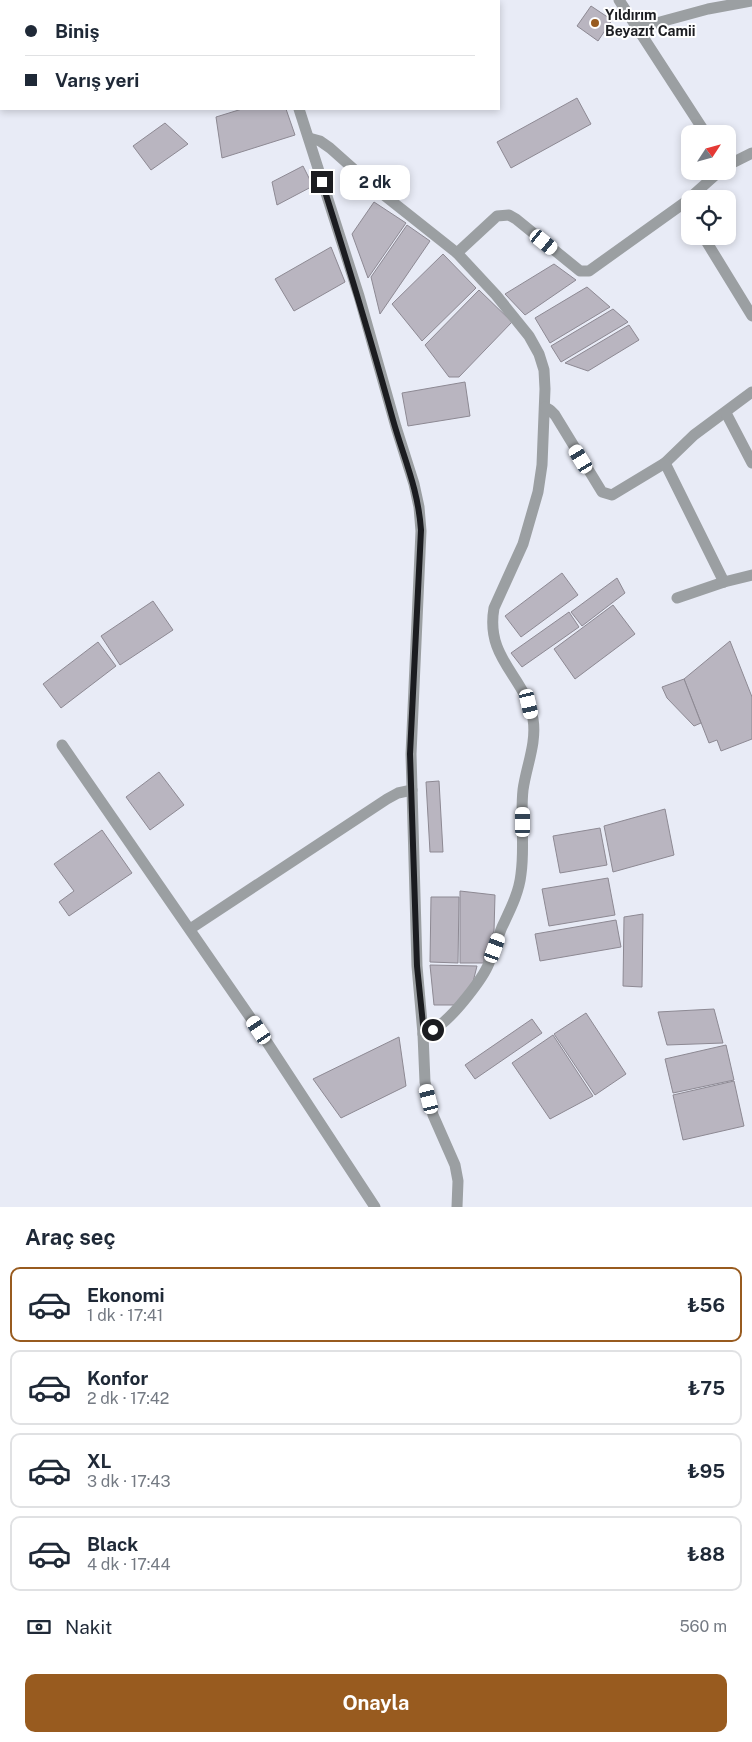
<!DOCTYPE html>
<html lang="tr">
<head>
<meta charset="utf-8">
<style>
  body { margin:0; font-family:"Public Sans",sans-serif; background:#f2f2f3; color:#1f2937; height:100vh; display:flex; flex-direction:column; font-size:19px; white-space:nowrap }
  * { box-sizing:border-box; margin:0 }
  p { font-size:16px; color:#747a83 }
  .icon { flex:none; width:28px; height:28px; fill:none; stroke:currentColor; stroke-width:2; stroke-linecap:round; stroke-linejoin:round }
  .map { position:relative; height:1207px; overflow:hidden }
  .sheet { display:flex; flex-direction:column; background:#fff; flex:1 }
  .sheet>* { flex:none }
  .hud { position:absolute; left:0px; top:0px; width:500px; height:110px; box-shadow:0 2px 8px #0003; display:grid; align-content:center; height:110px; padding:0 25px; background:#fff }
  .needle { width:32px; rotate:54deg }
  .controls { position:absolute; left:681px; top:125px; display:grid; gap:10px }
  .controls a { display:grid; place-items:center; width:55px; height:55px; border-radius:10px; background:#fff; box-shadow:0 2px 8px #0003; font-size:25px }
  .end { position:absolute; width:22px; height:22px; margin:-11px; border:6px solid #1b1c20; background:#fff; box-shadow:0 0 0 2px #fff }
  .from { border-radius:50% }
  .bubble { position:absolute; height:35px; border-radius:10px; background:#fff; box-shadow:0 2px 8px #0003; font-size:16px; font-weight:700; line-height:35px; text-align:center }
  .car { position:absolute; width:15px; height:30px; margin:-15px -8px; border-radius:6px; box-shadow:0 0 4px 1px #0007; background:linear-gradient(#fff 24%,#345 0 40%,#fff 0 76%,#345 0 86%,#fff 0) }
  .hud b { display:flex; align-items:center; gap:18px; height:48px; font-size:19px }
  .hud b+b { border-top:1px solid #e0e1e3 }
  .hud i { width:12px; height:12px; background:#1f2937 }
  ul { padding:0; list-style:none }
  li { display:flex; align-items:center; gap:15px; height:75px; margin:0 10px 8px; padding:0 15px; border:2px solid #e0e1e3; border-radius:10px }
  li div { flex:1 }
  li b { display:block; font-size:19px }
  li em { font-style:normal; font-weight:700 }
  li.selected { border-color:#985b1f }
  li>.icon { width:45px; height:45px; stroke-width:1.5 }
  h2 { padding:0 25px; font-size:22px; line-height:60px }
  .pay { display:flex; align-items:center; gap:12px; height:55px; padding:0 25px; font-size:19px }
  .pay p { margin-inline-start:auto }
  .button { display:flex; gap:10px; margin-top:auto; padding:10px 25px }
  .button a { flex:1; height:58px; border-radius:10px; background:#985b1f; color:#fff; font-size:20px; font-weight:700; line-height:58px; text-align:center }
  .map>svg:first-child { display:block }
</style>
</head>
<body>
<div class="map">
<svg width="752" height="1207" viewBox="0 0 752 1207">
  <rect width="100%" height="100%" fill="#e8ebf6"/>
  <!-- building -->
  <g fill="#b9b5c0" stroke="#8d8993">
    <rect x="193" y="0" width="37" height="1"/>
    <polygon points="591,6 612,20 598,41 577,26"/>
    <polygon points="1,32 1,75 0,74"/>
    <polygon points="577,98 591,124 511,168 497,142"/>
    <polygon points="242,109 286,109 295,135 222,158 216,117"/>
    <polygon points="165,123 188,144 151,170 133,146"/>
    <polygon points="303,166 313,186 277,205 272,182"/>
    <polygon points="374,202 406,223 368,278 352,234"/>
    <polygon points="407,225 430,241 380,314 371,277"/>
    <polygon points="331,247 345,282 294,311 275,279"/>
    <polygon points="443,254 476,288 422,341 392,304"/>
    <polygon points="554,264 576,280 525,315 505,294"/>
    <polygon points="587,287 610,307 550,343 535,318"/>
    <polygon points="479,290 512,322 459,377 449,377 425,345"/>
    <polygon points="613,309 628,322 561,362 551,346"/>
    <polygon points="629,325 639,340 588,371 565,363"/>
    <polygon points="465,382 470,416 408,426 402,393"/>
    <polygon points="562,573 578,595 521,637 505,616"/>
    <polygon points="617,578 625,593 582,626 571,612"/>
    <polygon points="153,601 173,630 120,665 101,636"/>
    <polygon points="613,605 635,634 575,679 554,649"/>
    <polygon points="569,612 579,627 522,667 511,653"/>
    <polygon points="730,641 752,697 752,739 721,751 717,740 709,743 684,679"/>
    <polygon points="98,642 116,666 61,708 43,684"/>
    <polygon points="684,679 701,723 694,726 667,698 662,687"/>
    <polygon points="159,772 184,805 150,830 126,797"/>
    <polygon points="439,781 443,852 430,852 426,782"/>
    <polygon points="665,809 674,855 613,872 604,826"/>
    <polygon points="600,828 607,865 560,873 553,836"/>
    <polygon points="102,830 132,873 69,916 59,902 74,891 54,864"/>
    <polygon points="608,878 615,915 549,926 542,889"/>
    <polygon points="460,891 495,895 494,931 484,954 484,963 460,963"/>
    <polygon points="431,897 459,897 458,963 430,962"/>
    <polygon points="643,914 642,987 623,986 624,917"/>
    <polygon points="616,920 621,947 540,961 535,934"/>
    <polygon points="430,965 477,966 472,986 455,1005 434,1005"/>
    <polygon points="714,1009 723,1043 667,1045 658,1012"/>
    <polygon points="586,1013 626,1074 595,1095 554,1034"/>
    <polygon points="532,1019 542,1033 475,1079 465,1065"/>
    <polygon points="553,1035 593,1096 550,1119 512,1063"/>
    <polygon points="399,1037 406,1086 341,1118 313,1079"/>
    <polygon points="726,1045 734,1080 673,1093 665,1059"/>
    <polygon points="734,1081 744,1126 683,1140 673,1095"/>
  </g>
  <g fill="none" stroke-linecap="round" stroke-linejoin="round">
    <!-- minor -->
    <g stroke="#9b9fa2" stroke-width="11">
      <polyline points="282,0 282,1"/>
      <polyline points="619,0 706,134"/>
      <polyline points="638,28 708,9 752,1"/>
      <polyline points="299,109 359,296 396,427 414,484 419,507 421,531 411,754 417,966 423,1034 425,1082 433,1115 455,1165 458,1181 457,1207"/>
      <path d="M309,138l11,3 10,7 45,40 82,65 39,42 33,41 10,18 5,16 1,19 -3,76 -4,27 -15,52 -29,64c-9,51 31,68 39,111 4,24 -7,48 -10,71 -3,28 2,56 -2,84 -2,19 -11,36 -19,53 -5,12 -8,24 -13,36 -6,16 -35,52 -49,62 -5,4 -10,6 -17,9"/>
      <polyline points="728,165 752,153"/>
      <polyline points="703,236 752,316"/>
      <polyline points="457,253 497,216 509,215 516,219 580,271 589,271 684,203 720,171"/>
      <polyline points="545,407 550,410 555,415 602,492 612,495 665,463 694,435 752,392"/>
      <polyline points="726,413 752,463"/>
      <polyline points="665,463 724,582"/>
      <polyline points="677,598 724,582 752,575"/>
      <polyline points="62,745 259,1030 375,1207"/>
      <polyline points="190,929 387,799 398,793 412,790"/>
    </g>
  </g>
  <g fill="none" stroke-linecap="round" stroke-linejoin="round">
    <!-- route -->
    <path stroke="#1b1c20" stroke-width="6" d="M322,182c25,79 49,158 71,238 11,39 25,68 28,110l-11,224 7,212 7,68 9,-4"/>
  </g>
  <!-- markers -->
  <circle fill="#985b1f" stroke="#fff" stroke-width="2" cx="595" cy="23" r="5"/>
  <g text-anchor="middle" stroke-width="4" stroke-linejoin="round" paint-order="stroke">
    <!-- poi labels -->
    <g font-size="14" font-weight="bold" fill="#1b1c20" stroke="#fff" text-anchor="start">
      <text x="605" y="20">Yıldırım<tspan x="605" dy="16">Beyazıt Camii</tspan></text>
    </g>
  </g>
</svg>
<div class="controls">
<a><svg class="needle" viewBox="-14 -14 28 28"><path d="M0-13l5 13h-10z" fill="#e53935"/><path d="M0 13l5-13h-10z" fill="#747a83"/></svg></a>
<a><svg class="icon" aria-label="locate" viewBox="0 0 24 24"><circle cx="12" cy="12" r="6"/><path d="M12 2v4M12 18v4M2 12h4M18 12h4"/></svg></a>
</div>
<i class="end from" style="left:433px;top:1030px"></i>
<i class="end" style="left:322px;top:182px"></i>
<div class="bubble" style="left:340px;top:165px;width:70px">2 dk</div>
<i class="car" style="left:544px;top:242px;rotate:129deg"></i>
<i class="car" style="left:581px;top:459px;rotate:329deg"></i>
<i class="car" style="left:529px;top:704px;rotate:167deg"></i>
<i class="car" style="left:523px;top:822px;rotate:0deg"></i>
<i class="car" style="left:495px;top:948px;rotate:20deg"></i>
<i class="car" style="left:259px;top:1030px;rotate:326deg"></i>
<i class="car" style="left:429px;top:1099px;rotate:346deg"></i>
<div class="hud">
<b><i class="from"></i>Biniş</b>
<b><i></i>Varış yeri</b>
</div>
</div>
<section class="sheet">
<h2>Araç seç</h2>
<ul>
<li class="selected"><svg class="icon" aria-label="car" viewBox="0 0 24 24"><path d="M5 17H2v-5l4-1 3-4h7l3 4 3 1v5h-3M9 17h6M6 11h13"/><circle cx="7" cy="17" r="2"/><circle cx="17" cy="17" r="2"/></svg><div><b>Ekonomi</b><p>1 dk · 17:41</p></div><em>₺56</em></li>
<li><svg class="icon" aria-label="car" viewBox="0 0 24 24"><path d="M5 17H2v-5l4-1 3-4h7l3 4 3 1v5h-3M9 17h6M6 11h13"/><circle cx="7" cy="17" r="2"/><circle cx="17" cy="17" r="2"/></svg><div><b>Konfor</b><p>2 dk · 17:42</p></div><em>₺75</em></li>
<li><svg class="icon" aria-label="car" viewBox="0 0 24 24"><path d="M5 17H2v-5l4-1 3-4h7l3 4 3 1v5h-3M9 17h6M6 11h13"/><circle cx="7" cy="17" r="2"/><circle cx="17" cy="17" r="2"/></svg><div><b>XL</b><p>3 dk · 17:43</p></div><em>₺95</em></li>
<li><svg class="icon" aria-label="car" viewBox="0 0 24 24"><path d="M5 17H2v-5l4-1 3-4h7l3 4 3 1v5h-3M9 17h6M6 11h13"/><circle cx="7" cy="17" r="2"/><circle cx="17" cy="17" r="2"/></svg><div><b>Black</b><p>4 dk · 17:44</p></div><em>₺88</em></li>
</ul>
<div class="pay"><svg class="icon" aria-label="cash" viewBox="0 0 24 24"><path d="M3 7h18v10H3z"/><circle cx="12" cy="12" r="2"/></svg>Nakit<p>560 m</p></div>
<div class="button"><a>Onayla</a></div>
</section>
</body>
</html>
